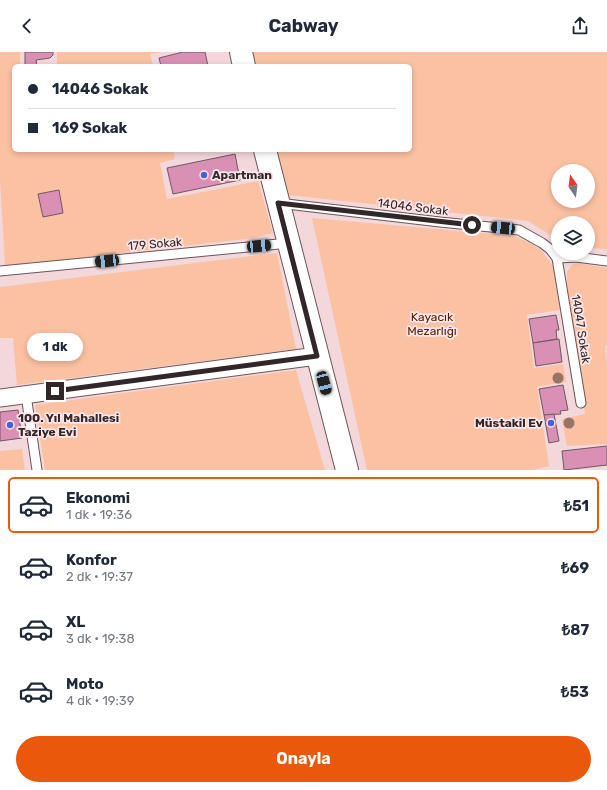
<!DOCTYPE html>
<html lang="tr">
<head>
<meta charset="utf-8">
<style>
  body { margin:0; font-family:Rubik,sans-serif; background:#f2f2f3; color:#1f2937; height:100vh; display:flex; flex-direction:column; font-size:15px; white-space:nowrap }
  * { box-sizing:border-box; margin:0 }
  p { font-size:13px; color:#747a83 }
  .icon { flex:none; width:22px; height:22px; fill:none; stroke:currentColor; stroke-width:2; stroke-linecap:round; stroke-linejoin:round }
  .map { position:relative; height:418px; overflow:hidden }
  .panel { display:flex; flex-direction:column; background:#fff; flex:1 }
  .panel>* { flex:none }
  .banner { position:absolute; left:12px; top:12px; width:400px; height:88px; border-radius:6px; box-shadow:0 2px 6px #0003; display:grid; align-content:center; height:88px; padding:0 16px; background:#fff }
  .needle { width:26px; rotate:346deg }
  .tools { position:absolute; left:551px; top:112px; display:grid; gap:8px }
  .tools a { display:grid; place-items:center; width:44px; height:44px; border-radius:50%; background:#fff; box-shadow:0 2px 6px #0003; font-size:20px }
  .end { position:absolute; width:18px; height:18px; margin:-9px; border:5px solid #312729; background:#fff; box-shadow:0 0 0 2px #fff }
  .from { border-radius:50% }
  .bubble { position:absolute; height:28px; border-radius:14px; background:#fff; box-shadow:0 2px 6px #0003; font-size:13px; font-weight:700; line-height:28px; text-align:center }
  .car { position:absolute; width:12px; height:24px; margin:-12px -6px; border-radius:5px; box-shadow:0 0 3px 1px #0007; background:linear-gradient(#222 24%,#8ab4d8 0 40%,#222 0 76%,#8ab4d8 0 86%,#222 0) }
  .banner b { display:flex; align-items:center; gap:14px; height:38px; font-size:15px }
  .banner b+b { border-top:1px solid #e0e1e3 }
  .banner i { width:10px; height:10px; background:#1f2937 }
  ul { padding:7px 0 0; list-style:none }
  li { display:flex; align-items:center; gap:12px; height:56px; margin:0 8px 6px; padding:0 8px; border:2px solid transparent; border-radius:6px }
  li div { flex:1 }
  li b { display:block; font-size:15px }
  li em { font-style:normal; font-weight:700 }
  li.active { border-color:#ea580c }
  li>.icon { width:36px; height:36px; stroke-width:1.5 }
  .cta { display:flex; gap:8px; margin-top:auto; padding:8px 16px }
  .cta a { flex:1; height:46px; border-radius:24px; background:#ea580c; color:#fff; font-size:16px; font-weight:700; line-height:46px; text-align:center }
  header { display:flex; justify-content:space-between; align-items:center; height:52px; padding:0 16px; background:#fff; font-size:18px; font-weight:700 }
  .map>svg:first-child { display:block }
</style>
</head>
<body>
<header><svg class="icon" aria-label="back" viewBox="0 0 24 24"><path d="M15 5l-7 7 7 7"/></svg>Cabway<svg class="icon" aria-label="share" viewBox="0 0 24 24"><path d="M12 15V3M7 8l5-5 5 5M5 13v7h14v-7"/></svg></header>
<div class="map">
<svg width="607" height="418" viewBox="0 0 607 418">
  <rect width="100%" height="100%" fill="#f3d7db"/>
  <!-- green -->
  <g fill="#fbc1a3" fill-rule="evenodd">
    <polygon points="0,0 20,0 20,14 14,14 14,98 173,98 175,107 160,111 167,147 258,129 273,181 254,186 10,214 5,213 0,127"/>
    <polygon points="57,0 161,0 150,2 153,14 57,14"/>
    <path d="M249,0h358v197l-19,-1v-25h-30v16l-5,-2 -25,-16 -240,-26 -7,-11 -8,-34h137v-84h-158zM558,119h30v30h-30z"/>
    <polygon points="312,166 515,184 530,191 542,199 553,214 560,258 527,263 534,316 563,312 566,330 537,335 549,414 533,418 367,418"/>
    <polygon points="277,201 296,297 17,333 13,286 0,286 0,235"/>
    <polygon points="578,211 607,216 607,293 605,294 607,316 607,392 567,394 562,367 585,362 567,237 567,220 572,213"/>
    <polygon points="296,318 325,418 45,418 35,353"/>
    <polygon points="22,397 25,418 0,418 0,399"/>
  </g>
  <!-- building -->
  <g fill="#da8fb5" stroke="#6e5963">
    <polygon points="25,0 53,0 53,3 50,6 36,8 37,14 25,13"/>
    <polygon points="183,0 205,0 208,14 161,14 159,6"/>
    <polygon points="235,102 240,128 173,142 167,116"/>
    <polygon points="59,138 63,161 43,165 38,142"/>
    <polygon points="556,263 559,278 556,278 557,287 533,291 529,267"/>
    <polygon points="559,287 562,310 536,314 533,291"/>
    <polygon points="563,333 568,358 560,359 561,362 544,363 539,337"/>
    <polygon points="18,358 22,386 0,389 0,360"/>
    <polygon points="554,362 559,389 549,391 544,363"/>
    <polygon points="607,394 607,413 564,418 562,399"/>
  </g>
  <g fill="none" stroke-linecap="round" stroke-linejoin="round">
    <defs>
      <g id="lane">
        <polyline points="278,151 440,170 519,178 542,191 550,197 557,206 576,205 607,209"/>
        <polyline points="557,206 581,351"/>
        <polyline points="0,219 289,191"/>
        <polyline points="26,343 37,418"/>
      </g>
      <polyline id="street" points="0,346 317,304"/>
      <g id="secondary">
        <polyline points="241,0 244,14"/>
        <polyline points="265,98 347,418"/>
      </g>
    </defs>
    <!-- lane casing -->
    <use href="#lane" stroke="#6c5559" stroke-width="11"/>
    <!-- street casing -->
    <use href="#street" stroke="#6c5559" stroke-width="19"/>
    <!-- secondary casing -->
    <use href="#secondary" stroke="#6c5559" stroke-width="24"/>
    <!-- lane -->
    <use href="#lane" stroke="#fff" stroke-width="9"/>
    <!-- street -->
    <use href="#street" stroke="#fff" stroke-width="17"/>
    <!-- secondary -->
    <use href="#secondary" stroke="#fff" stroke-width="22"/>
  </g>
  <!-- trees -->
  <g fill="#997365">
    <circle cx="558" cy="326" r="5.5"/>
    <circle cx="569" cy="371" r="5.5"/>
  </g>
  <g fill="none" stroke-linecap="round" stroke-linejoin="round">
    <!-- route -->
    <polyline stroke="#312729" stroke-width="5" points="55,339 317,304 278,151 472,173"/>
  </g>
  <!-- markers -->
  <g fill="#4362d4" stroke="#fde6e9" stroke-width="1.5">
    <circle cx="204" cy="123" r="4"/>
    <circle cx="551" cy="371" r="4"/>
    <circle cx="10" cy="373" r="4"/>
  </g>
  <g text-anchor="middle" stroke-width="3.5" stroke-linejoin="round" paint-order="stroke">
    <!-- poi labels -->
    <g font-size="12" font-weight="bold" fill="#312729" stroke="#fde6e9" text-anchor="start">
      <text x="212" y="127">Apartman</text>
      <text x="18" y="370">100. Yıl Mahallesi<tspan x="18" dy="14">Taziye Evi</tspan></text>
      <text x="543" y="375" text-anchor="end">Müstakil Ev</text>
    </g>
    <!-- street labels -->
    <g font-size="12" fill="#312729" stroke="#fde6e9">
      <text transform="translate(413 155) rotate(7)" y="4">14046 Sokak</text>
      <text transform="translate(155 192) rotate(-5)" y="4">179 Sokak</text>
      <text transform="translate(581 277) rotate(81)" y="4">14047 Sokak</text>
    </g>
    <!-- park labels -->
    <g font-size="12" fill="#502205" stroke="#fde6e9">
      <text x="432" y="269">Kayacık<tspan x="432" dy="14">Mezarlığı</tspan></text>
    </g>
  </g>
</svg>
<div class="tools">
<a><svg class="needle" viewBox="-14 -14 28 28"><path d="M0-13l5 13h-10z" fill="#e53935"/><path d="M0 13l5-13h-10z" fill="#747a83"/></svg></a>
<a><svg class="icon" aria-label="layers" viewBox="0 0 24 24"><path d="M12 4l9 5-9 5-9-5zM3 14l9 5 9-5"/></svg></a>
</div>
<i class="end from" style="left:472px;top:173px"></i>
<i class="end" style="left:55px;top:339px"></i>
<div class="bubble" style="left:27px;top:281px;width:56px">1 dk</div>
<i class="car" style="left:503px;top:176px;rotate:275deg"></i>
<i class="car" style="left:259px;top:194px;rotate:85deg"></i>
<i class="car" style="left:107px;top:209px;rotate:264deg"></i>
<i class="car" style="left:324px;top:331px;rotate:165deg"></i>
<div class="banner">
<b><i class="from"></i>14046 Sokak</b>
<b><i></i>169 Sokak</b>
</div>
</div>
<section class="panel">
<ul>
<li class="active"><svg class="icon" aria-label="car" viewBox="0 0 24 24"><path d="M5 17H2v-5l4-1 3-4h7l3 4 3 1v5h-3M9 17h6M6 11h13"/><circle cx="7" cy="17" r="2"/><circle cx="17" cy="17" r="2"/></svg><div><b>Ekonomi</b><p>1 dk · 19:36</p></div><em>₺51</em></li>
<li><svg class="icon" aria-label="car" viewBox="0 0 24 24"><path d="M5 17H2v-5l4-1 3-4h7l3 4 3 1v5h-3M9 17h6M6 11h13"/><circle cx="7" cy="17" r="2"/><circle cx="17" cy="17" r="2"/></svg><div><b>Konfor</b><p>2 dk · 19:37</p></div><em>₺69</em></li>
<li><svg class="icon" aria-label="car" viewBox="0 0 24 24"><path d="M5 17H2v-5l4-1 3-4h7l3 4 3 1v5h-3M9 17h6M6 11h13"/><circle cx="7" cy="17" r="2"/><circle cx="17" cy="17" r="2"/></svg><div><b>XL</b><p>3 dk · 19:38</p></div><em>₺87</em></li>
<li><svg class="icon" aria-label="car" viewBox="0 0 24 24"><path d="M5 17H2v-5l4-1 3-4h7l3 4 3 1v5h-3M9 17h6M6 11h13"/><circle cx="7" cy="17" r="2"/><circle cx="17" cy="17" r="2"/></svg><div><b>Moto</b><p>4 dk · 19:39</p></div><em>₺53</em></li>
</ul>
<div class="cta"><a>Onayla</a></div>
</section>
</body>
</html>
